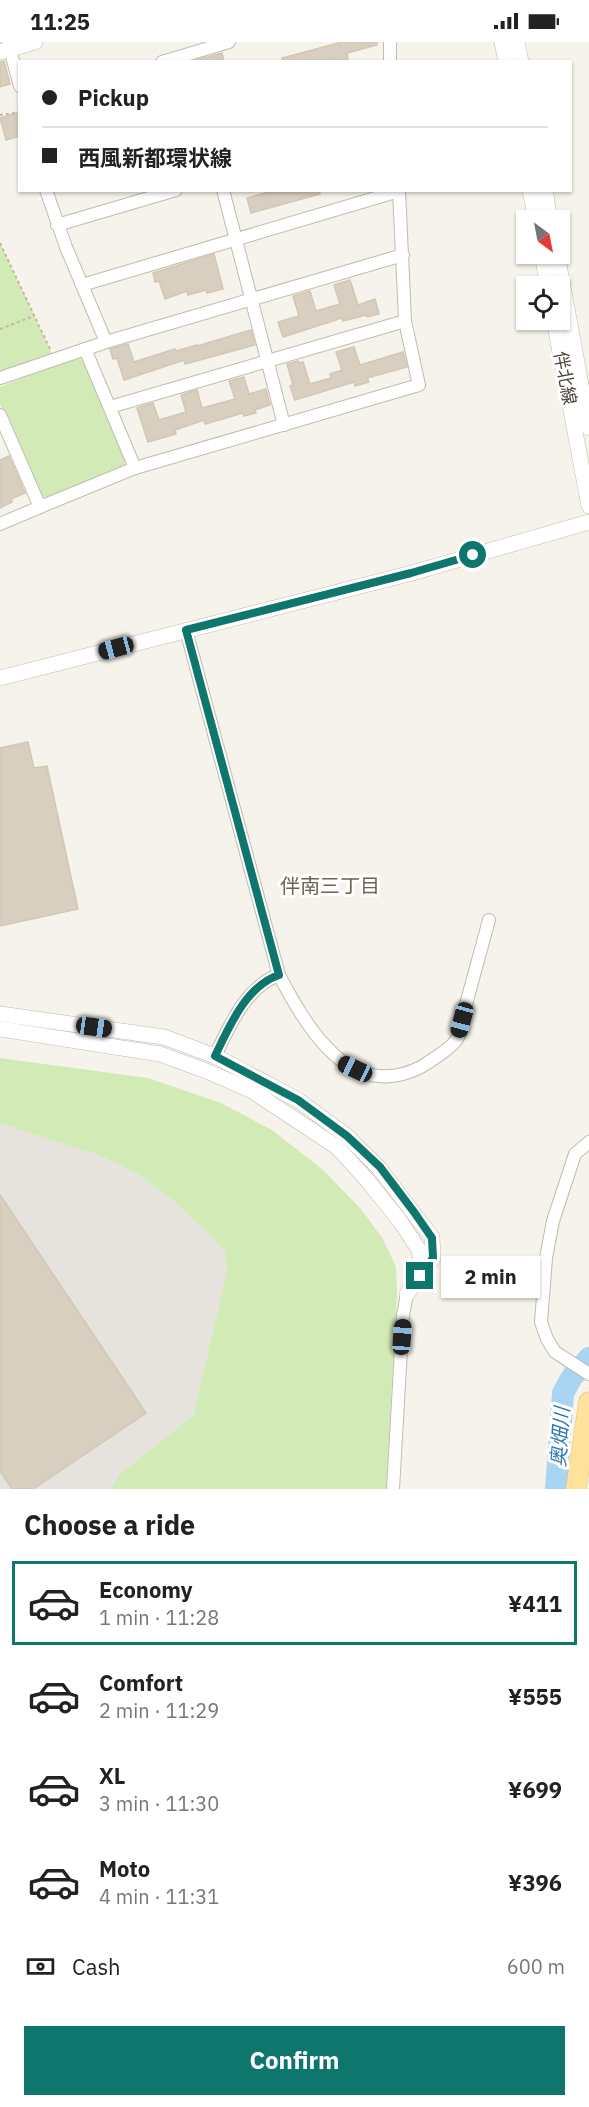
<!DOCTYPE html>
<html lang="en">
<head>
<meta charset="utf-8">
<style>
  body { margin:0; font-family:"IBM Plex Sans","Noto Sans JP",sans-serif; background:#f2f2f2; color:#222; height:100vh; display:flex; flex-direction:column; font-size:22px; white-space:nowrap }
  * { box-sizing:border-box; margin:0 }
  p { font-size:20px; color:#767676 }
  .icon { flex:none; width:33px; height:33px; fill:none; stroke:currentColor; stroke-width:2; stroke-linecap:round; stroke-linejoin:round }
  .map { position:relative; height:1447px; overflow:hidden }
  .drawer { display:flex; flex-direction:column; background:#fff; flex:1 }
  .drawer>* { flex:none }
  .top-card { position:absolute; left:18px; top:18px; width:554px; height:132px; border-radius:0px; box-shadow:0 2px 4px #0004; display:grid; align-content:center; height:132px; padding:0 24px; background:#fff }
  .needle { width:39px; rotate:148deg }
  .buttons { position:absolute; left:516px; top:168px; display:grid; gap:12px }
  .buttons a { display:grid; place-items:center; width:54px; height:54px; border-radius:0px; background:#fff; box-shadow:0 2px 4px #0004; font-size:30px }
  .end { position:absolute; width:27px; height:27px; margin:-14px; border:8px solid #0f766e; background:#fff; box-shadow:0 0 0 3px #fff }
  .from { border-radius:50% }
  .bubble { position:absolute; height:42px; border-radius:0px; background:#fff; box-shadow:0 2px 4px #0004; font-size:20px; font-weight:800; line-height:42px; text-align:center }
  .car { position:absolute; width:18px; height:36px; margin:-18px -9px; border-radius:8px; box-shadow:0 0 4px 2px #0007; background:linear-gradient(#222 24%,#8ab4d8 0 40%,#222 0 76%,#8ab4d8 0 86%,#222 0) }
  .top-card b { display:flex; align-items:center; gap:21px; height:57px; font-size:22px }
  .top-card b+b { border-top:2px solid #e0e0e0 }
  .top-card i { width:15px; height:15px; background:#222 }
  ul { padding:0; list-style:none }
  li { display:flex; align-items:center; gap:18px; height:84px; margin:0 12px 9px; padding:0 12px; border:3px solid transparent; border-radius:0px }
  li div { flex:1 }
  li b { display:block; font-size:22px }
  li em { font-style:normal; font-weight:800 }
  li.selected { border-color:#0f766e }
  li>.icon { width:54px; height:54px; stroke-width:1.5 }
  h2 { padding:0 24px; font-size:27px; line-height:72px }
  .pay { display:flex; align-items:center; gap:15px; height:66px; padding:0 24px; font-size:22px }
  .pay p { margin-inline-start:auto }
  .primary-button { display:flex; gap:12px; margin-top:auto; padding:12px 24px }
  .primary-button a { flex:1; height:69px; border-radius:0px; background:#0f766e; color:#fff; font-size:24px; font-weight:800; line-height:69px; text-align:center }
  .status { display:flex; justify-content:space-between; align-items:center; height:42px; padding:0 30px; background:#fff; direction:ltr }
  .status svg { height:16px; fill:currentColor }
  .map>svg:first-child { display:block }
</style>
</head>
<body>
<div class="status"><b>11:25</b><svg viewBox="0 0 49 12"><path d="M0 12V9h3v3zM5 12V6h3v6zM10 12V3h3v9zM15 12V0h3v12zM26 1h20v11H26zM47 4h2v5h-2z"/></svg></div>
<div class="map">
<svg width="589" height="1447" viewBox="0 0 589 1447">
  <rect width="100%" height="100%" fill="#f6f3ec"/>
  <!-- industrial -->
  <polygon fill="#e6e2dd" points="0,1081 101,1114 139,1133 172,1157 208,1191 225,1210 227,1229 193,1374 120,1432 111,1447 0,1447"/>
  <!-- green -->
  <g fill="#d2eab5">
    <polygon points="0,201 55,318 0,336"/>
    <polygon points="76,315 84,318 128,414 124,423 48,456 40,453 0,362 0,345"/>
    <polygon points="0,1016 148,1036 221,1061 272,1088 322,1127 361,1167 383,1197 396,1225 397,1253 386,1447 111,1447 120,1432 193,1374 227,1229 225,1210 208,1191 172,1157 139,1133 101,1114 0,1081"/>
  </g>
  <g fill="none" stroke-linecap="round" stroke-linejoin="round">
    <!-- river -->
    <polyline stroke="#a9d4f2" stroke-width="22" points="556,1447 563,1351 572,1335 589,1316"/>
  </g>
  <!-- building -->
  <g fill="#d8cfc1" stroke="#d3c7b4" stroke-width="1.5">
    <polygon points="342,0 377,0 377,3 347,11 348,18 341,20 334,20 334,17 325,20 283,20 282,16"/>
    <polygon points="222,11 224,20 193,20 193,19"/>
    <polygon points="4,19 10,42 0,45 0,20"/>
    <polygon points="20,70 20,94 6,98 0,76"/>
    <polygon points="277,148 319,148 320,152 251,171 247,156"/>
    <polygon points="214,212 223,247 207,251 206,248 188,253 187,249 165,257 159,239 155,240 153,231"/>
    <polygon points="350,238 358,263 375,257 379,272 367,275 366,273 343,279 342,276 283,295 278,280 299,274 293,254 310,249 316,269 340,262 334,243"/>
    <polygon points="251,288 255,303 185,322 184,318 124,338 117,316 113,317 110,307 128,302 134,320 175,307 176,309 197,303 197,304"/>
    <polygon points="354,305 360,323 403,310 407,325 367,336 369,340 355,344 354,340 295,358 290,344 293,343 287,322 298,319 299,321 303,320 310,342 331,336 330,332 342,328 336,310"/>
    <polygon points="244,335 249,352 266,347 270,363 255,368 256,371 244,374 243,371 205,382 204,378 175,388 176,392 148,400 137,366 153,361 159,378 186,370 181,353 197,348 202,366 235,357 229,339"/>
    <polygon points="9,414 25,451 11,457 12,460 0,466 0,418"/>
    <polygon points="28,700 34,726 47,724 78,867 0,884 0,706"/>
    <polygon points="0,1153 146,1371 33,1447 12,1447 0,1429"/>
  </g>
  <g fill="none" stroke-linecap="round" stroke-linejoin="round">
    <defs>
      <g id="minor">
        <polyline points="8,0 20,44"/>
        <polyline points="162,20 229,0"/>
        <polyline points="390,20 390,0"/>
        <polyline points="46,148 66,205 106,300"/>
        <polyline points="223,148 284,383"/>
        <polyline points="57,183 176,148"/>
        <polyline points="82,243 399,149"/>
        <polyline points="85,307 135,426"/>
        <polyline points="0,336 106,300 403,213"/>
        <polyline points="110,365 405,279"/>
        <polyline points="0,373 40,465 0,482"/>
        <polyline points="40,465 135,426 419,343 405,279 399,148"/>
        <path d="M186,588l93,345c28,53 71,128 142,92 8,-5 32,-20 36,-28 5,-8 6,-21 8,-31 8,-29 16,-59 24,-88"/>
        <path d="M215,1014c14,-29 31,-70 64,-81"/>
        <polyline points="589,1100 575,1112 553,1179 546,1216 541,1280 547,1297 555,1310 589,1332"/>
        <polyline points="393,1447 403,1273 407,1252"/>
      </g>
      <g id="tertiary">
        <polyline points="502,0 506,20"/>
        <polyline points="517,0 521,20"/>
        <polyline points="0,10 35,0"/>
        <polyline points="530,148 536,178"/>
        <polyline points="545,148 550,178"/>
        <polyline points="542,212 548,244"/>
        <polyline points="557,212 589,386"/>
        <polyline points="554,278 589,464"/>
        <polyline points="0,636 412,531 589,480"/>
        <polyline points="0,972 164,995 215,1014 298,1058 347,1094 379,1126 432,1195 433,1216 407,1252"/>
        <polyline points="0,987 160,1012 209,1030 252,1049 337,1105 367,1138 400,1179 419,1208 422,1224 417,1233"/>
      </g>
      <polyline id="primary" points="576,1447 589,1360"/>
    </defs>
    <!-- minor casing -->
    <use href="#minor" stroke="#c2bbae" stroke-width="14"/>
    <!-- tertiary casing -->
    <use href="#tertiary" stroke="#c2bbae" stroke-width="16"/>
    <!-- primary casing -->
    <use href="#primary" stroke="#e6c16a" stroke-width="21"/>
    <!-- path -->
    <g stroke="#c4b79f" stroke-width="2" stroke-dasharray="3 3" stroke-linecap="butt">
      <polyline points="0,73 20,70"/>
      <polyline points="0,201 50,307"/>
      <polyline points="0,287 34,274"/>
    </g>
    <!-- minor -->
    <use href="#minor" stroke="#fff" stroke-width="12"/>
    <!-- tertiary -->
    <use href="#tertiary" stroke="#fff" stroke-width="15"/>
    <!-- primary -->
    <use href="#primary" stroke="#ffe39c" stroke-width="20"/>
  </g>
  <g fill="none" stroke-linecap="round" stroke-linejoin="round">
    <!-- route -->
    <path stroke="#0f766e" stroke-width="8" d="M420,1234l13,-18 -1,-20 -18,-26 -34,-45 -33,-31 -49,-36 -83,-44c14,-29 31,-70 64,-81l-93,-345 225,-57 62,-18"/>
  </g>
  <g text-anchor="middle" stroke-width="6" stroke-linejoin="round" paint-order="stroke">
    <!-- street labels -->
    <g font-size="18" fill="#4b4439" stroke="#fff">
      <text transform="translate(565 336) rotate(79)" y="6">伴北線</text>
    </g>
    <!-- neighbourhood labels -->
    <g font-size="20" fill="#6e6250" stroke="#fff">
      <text x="330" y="851">伴南三丁目</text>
    </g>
    <!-- water labels -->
    <g font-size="20" font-style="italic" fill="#2e7ab2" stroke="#fff">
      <text transform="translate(560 1395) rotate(-86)" y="7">奥畑川</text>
    </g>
  </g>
</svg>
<div class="buttons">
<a><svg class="needle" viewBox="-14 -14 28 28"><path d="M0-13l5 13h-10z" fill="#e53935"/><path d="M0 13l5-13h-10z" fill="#767676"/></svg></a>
<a><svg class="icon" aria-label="locate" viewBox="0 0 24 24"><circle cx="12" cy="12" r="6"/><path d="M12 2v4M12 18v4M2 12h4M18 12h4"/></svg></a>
</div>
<i class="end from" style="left:473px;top:513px"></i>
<i class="end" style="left:420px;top:1234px"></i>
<div class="bubble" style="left:441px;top:1214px;width:99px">2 min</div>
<i class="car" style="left:116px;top:606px;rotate:255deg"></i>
<i class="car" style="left:462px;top:978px;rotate:195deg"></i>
<i class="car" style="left:94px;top:985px;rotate:98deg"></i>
<i class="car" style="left:355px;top:1027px;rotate:295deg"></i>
<i class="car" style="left:402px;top:1295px;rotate:4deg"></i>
<div class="top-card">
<b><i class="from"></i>Pickup</b>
<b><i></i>西風新都環状線</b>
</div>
</div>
<section class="drawer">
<h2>Choose a ride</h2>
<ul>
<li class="selected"><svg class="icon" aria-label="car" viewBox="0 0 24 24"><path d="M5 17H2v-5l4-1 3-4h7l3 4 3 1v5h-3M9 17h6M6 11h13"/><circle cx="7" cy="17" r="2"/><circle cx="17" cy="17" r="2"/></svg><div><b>Economy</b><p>1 min · 11:28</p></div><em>¥411</em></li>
<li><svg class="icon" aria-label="car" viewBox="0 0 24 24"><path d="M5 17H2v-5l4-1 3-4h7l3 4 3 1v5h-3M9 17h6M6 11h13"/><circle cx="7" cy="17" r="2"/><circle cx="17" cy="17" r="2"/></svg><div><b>Comfort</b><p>2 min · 11:29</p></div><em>¥555</em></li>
<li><svg class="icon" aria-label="car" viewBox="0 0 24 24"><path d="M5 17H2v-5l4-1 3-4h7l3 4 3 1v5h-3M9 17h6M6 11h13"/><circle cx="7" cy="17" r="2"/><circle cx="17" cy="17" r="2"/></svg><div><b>XL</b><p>3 min · 11:30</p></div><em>¥699</em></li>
<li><svg class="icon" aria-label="car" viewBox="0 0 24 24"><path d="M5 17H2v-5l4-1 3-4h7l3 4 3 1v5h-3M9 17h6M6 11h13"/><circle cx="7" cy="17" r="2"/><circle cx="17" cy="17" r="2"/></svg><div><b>Moto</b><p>4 min · 11:31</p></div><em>¥396</em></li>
</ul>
<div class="pay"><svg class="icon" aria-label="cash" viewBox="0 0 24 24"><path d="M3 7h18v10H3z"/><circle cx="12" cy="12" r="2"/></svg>Cash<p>600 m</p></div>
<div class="primary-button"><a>Confirm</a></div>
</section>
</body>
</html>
